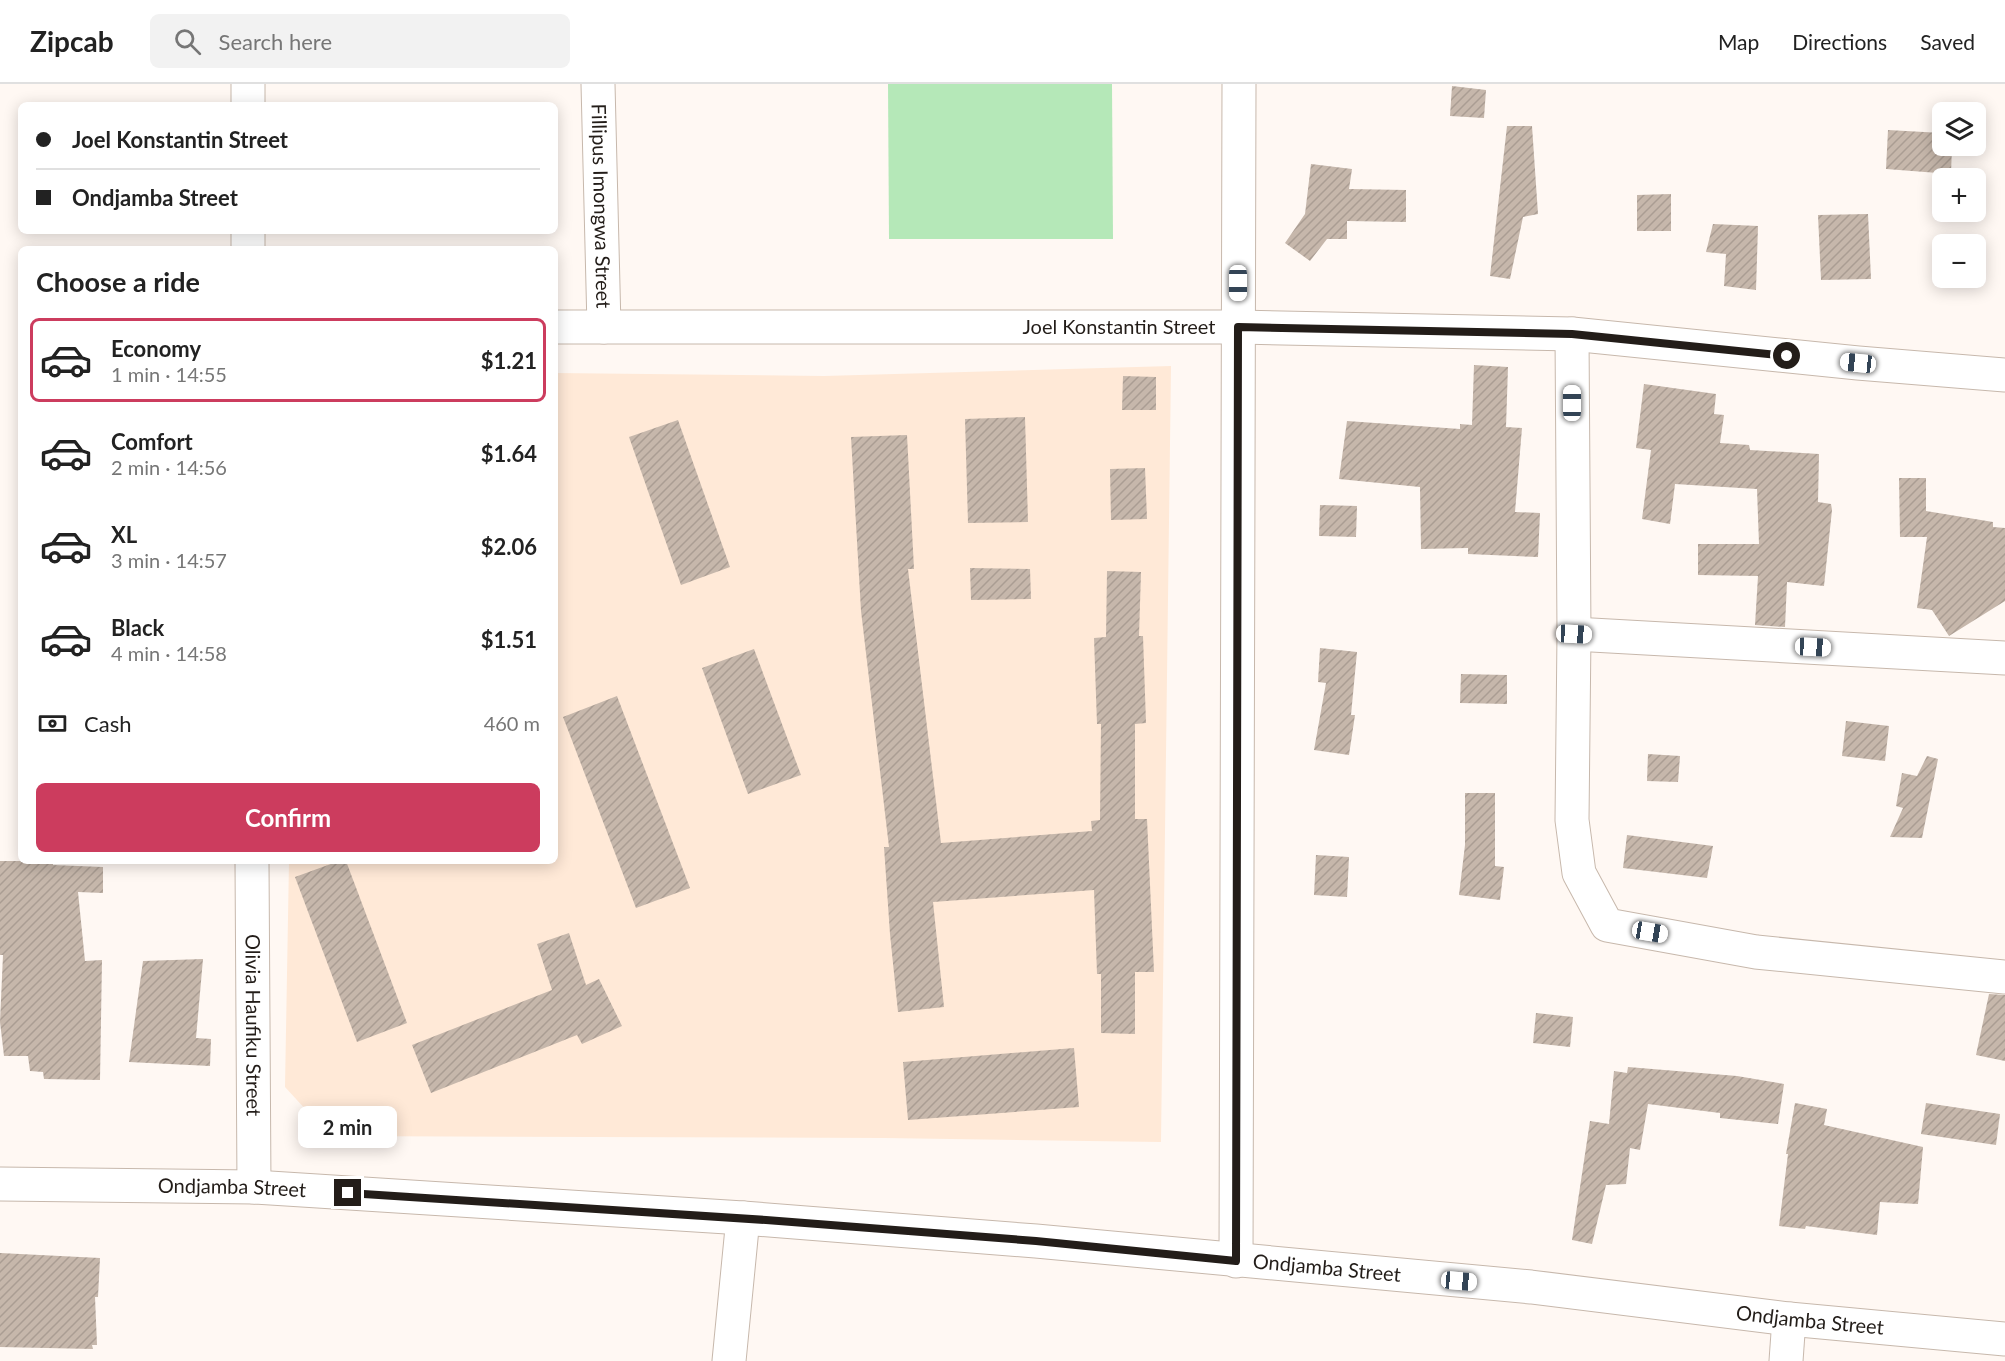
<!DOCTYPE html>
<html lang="en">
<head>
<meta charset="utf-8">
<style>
  body { margin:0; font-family:Lato,sans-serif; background:#f2f2f2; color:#222; height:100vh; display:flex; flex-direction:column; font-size:22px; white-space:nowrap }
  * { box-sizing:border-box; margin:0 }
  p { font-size:20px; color:#767676 }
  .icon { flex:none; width:33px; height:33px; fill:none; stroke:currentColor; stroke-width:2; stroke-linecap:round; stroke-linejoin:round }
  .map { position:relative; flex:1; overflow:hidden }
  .sheet { position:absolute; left:18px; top:162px; width:540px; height:618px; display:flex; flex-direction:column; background:#fff; border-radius:9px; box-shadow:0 3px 15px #0003 }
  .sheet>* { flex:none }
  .banner { position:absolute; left:18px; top:18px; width:540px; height:132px; border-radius:9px; box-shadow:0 3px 15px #0003; display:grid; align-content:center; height:132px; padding:0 18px; background:#fff }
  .fabs { position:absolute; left:1932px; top:18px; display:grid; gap:12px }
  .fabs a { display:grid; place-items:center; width:54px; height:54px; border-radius:9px; background:#fff; box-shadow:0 3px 15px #0003; font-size:30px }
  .end { position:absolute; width:27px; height:27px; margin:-14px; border:8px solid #231d19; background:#fff; box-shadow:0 0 0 3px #fff }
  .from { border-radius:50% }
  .bubble { position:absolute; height:42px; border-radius:9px; background:#fff; box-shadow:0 3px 15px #0003; font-size:20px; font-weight:700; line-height:42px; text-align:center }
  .car { position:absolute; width:18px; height:36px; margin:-18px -9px; border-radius:8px; box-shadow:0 0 4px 2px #0007; background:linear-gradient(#fff 24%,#345 0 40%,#fff 0 76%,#345 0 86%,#fff 0) }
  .banner b { display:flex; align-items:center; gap:21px; height:57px; font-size:22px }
  .banner b+b { border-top:2px solid #e0e0e0 }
  .banner i { width:15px; height:15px; background:#222 }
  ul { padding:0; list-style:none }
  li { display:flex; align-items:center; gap:18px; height:84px; margin:0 12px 9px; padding:0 6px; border:3px solid transparent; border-radius:9px }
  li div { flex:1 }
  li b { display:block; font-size:22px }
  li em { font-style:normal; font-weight:700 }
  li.active { border-color:#cc3c5e }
  li>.icon { width:54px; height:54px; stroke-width:1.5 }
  h2 { padding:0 18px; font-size:27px; line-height:72px }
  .pay { display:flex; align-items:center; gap:15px; height:66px; padding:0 18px; font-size:22px }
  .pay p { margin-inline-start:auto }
  .button { display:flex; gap:12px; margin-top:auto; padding:12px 18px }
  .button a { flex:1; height:69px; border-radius:9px; background:#cc3c5e; color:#fff; font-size:24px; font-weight:700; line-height:69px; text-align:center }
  header { display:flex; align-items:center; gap:36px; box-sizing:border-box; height:84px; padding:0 30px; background:#fff; border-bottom:2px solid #e0e0e0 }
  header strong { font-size:28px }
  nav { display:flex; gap:33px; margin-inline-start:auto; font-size:21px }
  .search { width:420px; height:54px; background:#f2f2f2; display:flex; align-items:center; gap:15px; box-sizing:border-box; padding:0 21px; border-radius:9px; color:#767676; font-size:22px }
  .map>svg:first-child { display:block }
</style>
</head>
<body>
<header>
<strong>Zipcab</strong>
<div class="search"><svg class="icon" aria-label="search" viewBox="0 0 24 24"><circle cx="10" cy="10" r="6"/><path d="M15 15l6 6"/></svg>Search here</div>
<nav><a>Map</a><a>Directions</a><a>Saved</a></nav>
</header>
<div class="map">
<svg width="2005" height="1277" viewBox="0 0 2005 1277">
  <defs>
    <pattern id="building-hatch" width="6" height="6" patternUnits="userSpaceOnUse" patternTransform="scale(1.5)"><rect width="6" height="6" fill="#c6b7ab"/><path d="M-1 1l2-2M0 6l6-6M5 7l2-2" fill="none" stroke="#aa9d93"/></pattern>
  </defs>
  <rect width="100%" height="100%" fill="#fff8f3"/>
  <!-- built -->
  <polygon fill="#ffe9d7" points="1171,282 1161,1058 884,1054 330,1052 285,1003 289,777 555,777 555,289 824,292"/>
  <!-- park -->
  <polygon fill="#b5e8b8" points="888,0 1112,0 1113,155 889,155"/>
  <!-- building -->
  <g fill="url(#building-hatch)">
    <polygon points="1452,2 1486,6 1484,34 1450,32"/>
    <polygon points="1507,42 1532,42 1538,130 1523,133 1510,195 1490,192"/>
    <polygon points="1888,46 1942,49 1942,62 1952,62 1951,90 1886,85"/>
    <polygon points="1311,80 1352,85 1349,105 1406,106 1406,138 1347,137 1347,155 1327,155 1310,177 1285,159 1305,130"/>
    <polygon points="1671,110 1671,147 1637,147 1637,111"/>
    <polygon points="1868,130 1871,195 1821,196 1818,131"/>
    <polygon points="1713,140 1758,142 1756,206 1724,202 1726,170 1706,168"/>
    <polygon points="1474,281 1508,283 1506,343 1522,344 1515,428 1540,429 1538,473 1468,470 1468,464 1421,465 1420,403 1339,395 1347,337 1460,345 1460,340 1472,341"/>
    <polygon points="1123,292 1156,293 1156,326 1122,326"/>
    <polygon points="1644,300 1716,310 1714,330 1724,331 1720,359 1749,361 1750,366 1819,370 1818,418 1831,420 1832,426 1824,502 1787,498 1785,543 1755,541 1758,492 1698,491 1698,460 1759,460 1757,405 1675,400 1670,440 1642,435 1651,366 1636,364"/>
    <polygon points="1025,333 1028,438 968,439 965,335"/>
    <polygon points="678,336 730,483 681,501 629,353"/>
    <polygon points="907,351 914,485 908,485 941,759 1092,747 1091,737 1100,736 1101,640 1097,640 1094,554 1106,553 1107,487 1141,488 1139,552 1143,552 1146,639 1135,640 1135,735 1147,735 1154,888 1135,888 1135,950 1101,949 1101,890 1097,890 1094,806 933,818 944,923 898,928 890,850 884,763 889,763 861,527 851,353"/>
    <polygon points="1145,384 1147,435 1111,436 1110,385"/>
    <polygon points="1899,394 1926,394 1926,427 1993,438 1993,443 2005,444 2005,517 1949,552 1932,526 1917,524 1927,453 1900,453"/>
    <polygon points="1320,421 1357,422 1356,453 1319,452"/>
    <polygon points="970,484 1030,485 1031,515 971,516"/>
    <polygon points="1320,564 1357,568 1351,631 1355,631 1349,671 1314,666 1326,599 1318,598"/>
    <polygon points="754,565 801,691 748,710 702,584"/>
    <polygon points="1461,590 1507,591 1507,620 1460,619"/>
    <polygon points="617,612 690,804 636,824 563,633"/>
    <polygon points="1846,637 1889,642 1885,677 1842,672"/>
    <polygon points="1648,670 1680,672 1678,698 1647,697"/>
    <polygon points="1927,672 1938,675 1922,754 1890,753 1903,724 1896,722 1902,689 1917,692"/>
    <polygon points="1465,709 1495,709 1495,782 1504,783 1500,816 1459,811 1465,761"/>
    <polygon points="1627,751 1713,762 1707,794 1623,784"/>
    <polygon points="1316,771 1349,773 1347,813 1314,811"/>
    <polygon points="0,777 53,777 53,781 103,783 103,809 78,808 85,877 102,876 100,996 44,995 43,988 30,987 28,972 4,972 0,938 3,871 0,871"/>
    <polygon points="339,777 346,777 407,939 357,958 295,793"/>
    <polygon points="569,849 586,901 599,895 622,942 582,960 577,951 431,1009 412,961 552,906 537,860"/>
    <polygon points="203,875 196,954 211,955 210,982 129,978 143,877"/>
    <polygon points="1989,910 2005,911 2005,977 1976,971"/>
    <polygon points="1536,929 1573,933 1570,963 1533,959"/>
    <polygon points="1074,964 1079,1023 908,1036 903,978"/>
    <polygon points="1628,983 1737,992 1784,1000 1778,1040 1720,1034 1720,1029 1648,1020 1640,1066 1630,1064 1626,1100 1606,1101 1592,1160 1572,1156 1590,1037 1609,1040 1614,987 1627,989"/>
    <polygon points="1795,1019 1827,1025 1824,1041 1923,1063 1918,1120 1880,1118 1877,1151 1806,1142 1805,1145 1779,1142 1788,1070 1786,1070"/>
    <polygon points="1926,1019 2000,1030 1996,1061 1921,1050"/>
    <polygon points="0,1169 100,1174 98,1213 95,1213 97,1261 92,1261 93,1265 0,1263"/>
  </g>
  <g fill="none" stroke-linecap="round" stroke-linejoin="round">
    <defs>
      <g id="minor">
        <polyline points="248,0 248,21"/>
        <path id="s1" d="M598,0l6,243"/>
        <polyline points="248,147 248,165"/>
        <path id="s2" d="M555,243h683l334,7 286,29 147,12"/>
        <polyline points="1572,250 1574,550 1572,736 1579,789 1607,841 1756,868 2005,893"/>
        <polyline points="1574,550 2005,574"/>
        <path id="s3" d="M252,777l2,326"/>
        <path id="s4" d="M0,1100l254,3 489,31 293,23 495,46 258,32 216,20"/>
        <polyline points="1236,1177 1239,0"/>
        <polyline points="729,1277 743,1134"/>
        <polyline points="1786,1277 1789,1235"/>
      </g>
    </defs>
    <!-- minor casing -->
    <use href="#minor" stroke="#c7b8ac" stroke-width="35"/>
    <!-- minor -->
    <use href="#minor" stroke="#fff" stroke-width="33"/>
  </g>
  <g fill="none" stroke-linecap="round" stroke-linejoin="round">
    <!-- route -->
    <polyline stroke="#231d19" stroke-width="8" points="348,1109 766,1136 1036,1157 1236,1177 1238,243 1572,250 1787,272"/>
  </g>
  <g text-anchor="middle" stroke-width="4.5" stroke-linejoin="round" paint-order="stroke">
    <!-- street labels -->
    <g font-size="20" fill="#231d19" stroke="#fff8f3">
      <text dy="7" stroke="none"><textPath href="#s1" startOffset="122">Fillipus Imongwa Street</textPath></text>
      <text dy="7" stroke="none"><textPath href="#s2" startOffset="564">Joel Konstantin Street</textPath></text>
      <text dy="7" stroke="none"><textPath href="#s3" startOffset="164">Olivia Haufiku Street</textPath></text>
      <text dy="7" stroke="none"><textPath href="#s4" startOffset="232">Ondjamba Street</textPath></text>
      <text dy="7" stroke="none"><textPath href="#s4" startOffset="1330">Ondjamba Street</textPath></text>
      <text dy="7" stroke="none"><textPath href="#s4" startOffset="1816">Ondjamba Street</textPath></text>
    </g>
  </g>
</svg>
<div class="fabs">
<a><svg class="icon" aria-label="layers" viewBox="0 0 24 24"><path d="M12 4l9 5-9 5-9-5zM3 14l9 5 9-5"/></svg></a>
<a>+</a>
<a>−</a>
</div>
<i class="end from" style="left:1787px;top:272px"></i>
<i class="end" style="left:348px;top:1109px"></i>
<div class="bubble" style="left:298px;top:1022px;width:99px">2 min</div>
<i class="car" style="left:1238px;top:199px;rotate:180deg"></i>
<i class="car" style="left:1858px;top:279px;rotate:276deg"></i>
<i class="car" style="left:1572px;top:319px;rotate:0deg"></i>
<i class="car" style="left:1574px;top:550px;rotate:93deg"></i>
<i class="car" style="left:1813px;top:563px;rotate:93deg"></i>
<i class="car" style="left:1650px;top:848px;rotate:100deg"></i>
<i class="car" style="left:1459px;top:1197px;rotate:95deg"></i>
<div class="banner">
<b><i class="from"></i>Joel Konstantin Street</b>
<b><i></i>Ondjamba Street</b>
</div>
<section class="sheet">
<h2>Choose a ride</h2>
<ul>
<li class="active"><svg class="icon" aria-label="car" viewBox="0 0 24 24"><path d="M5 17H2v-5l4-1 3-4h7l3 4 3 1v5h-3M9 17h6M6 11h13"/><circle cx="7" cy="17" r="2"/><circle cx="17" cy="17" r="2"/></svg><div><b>Economy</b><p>1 min · 14:55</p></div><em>$1.21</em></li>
<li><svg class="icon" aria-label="car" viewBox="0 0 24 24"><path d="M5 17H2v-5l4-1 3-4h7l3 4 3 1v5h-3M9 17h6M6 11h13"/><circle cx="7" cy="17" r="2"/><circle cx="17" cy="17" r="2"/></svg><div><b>Comfort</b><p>2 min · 14:56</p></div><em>$1.64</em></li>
<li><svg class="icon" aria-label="car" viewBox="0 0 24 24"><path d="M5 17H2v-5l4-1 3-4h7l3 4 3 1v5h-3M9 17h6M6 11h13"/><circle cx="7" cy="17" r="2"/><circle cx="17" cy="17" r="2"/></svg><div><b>XL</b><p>3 min · 14:57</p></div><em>$2.06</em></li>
<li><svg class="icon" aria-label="car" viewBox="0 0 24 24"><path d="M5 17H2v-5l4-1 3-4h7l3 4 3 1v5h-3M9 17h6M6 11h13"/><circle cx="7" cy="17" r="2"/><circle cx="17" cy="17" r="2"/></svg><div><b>Black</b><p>4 min · 14:58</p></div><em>$1.51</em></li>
</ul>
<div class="pay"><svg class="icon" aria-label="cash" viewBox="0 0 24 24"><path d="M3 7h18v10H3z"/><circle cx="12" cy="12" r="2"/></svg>Cash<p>460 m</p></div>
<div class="button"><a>Confirm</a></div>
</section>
</div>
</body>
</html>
